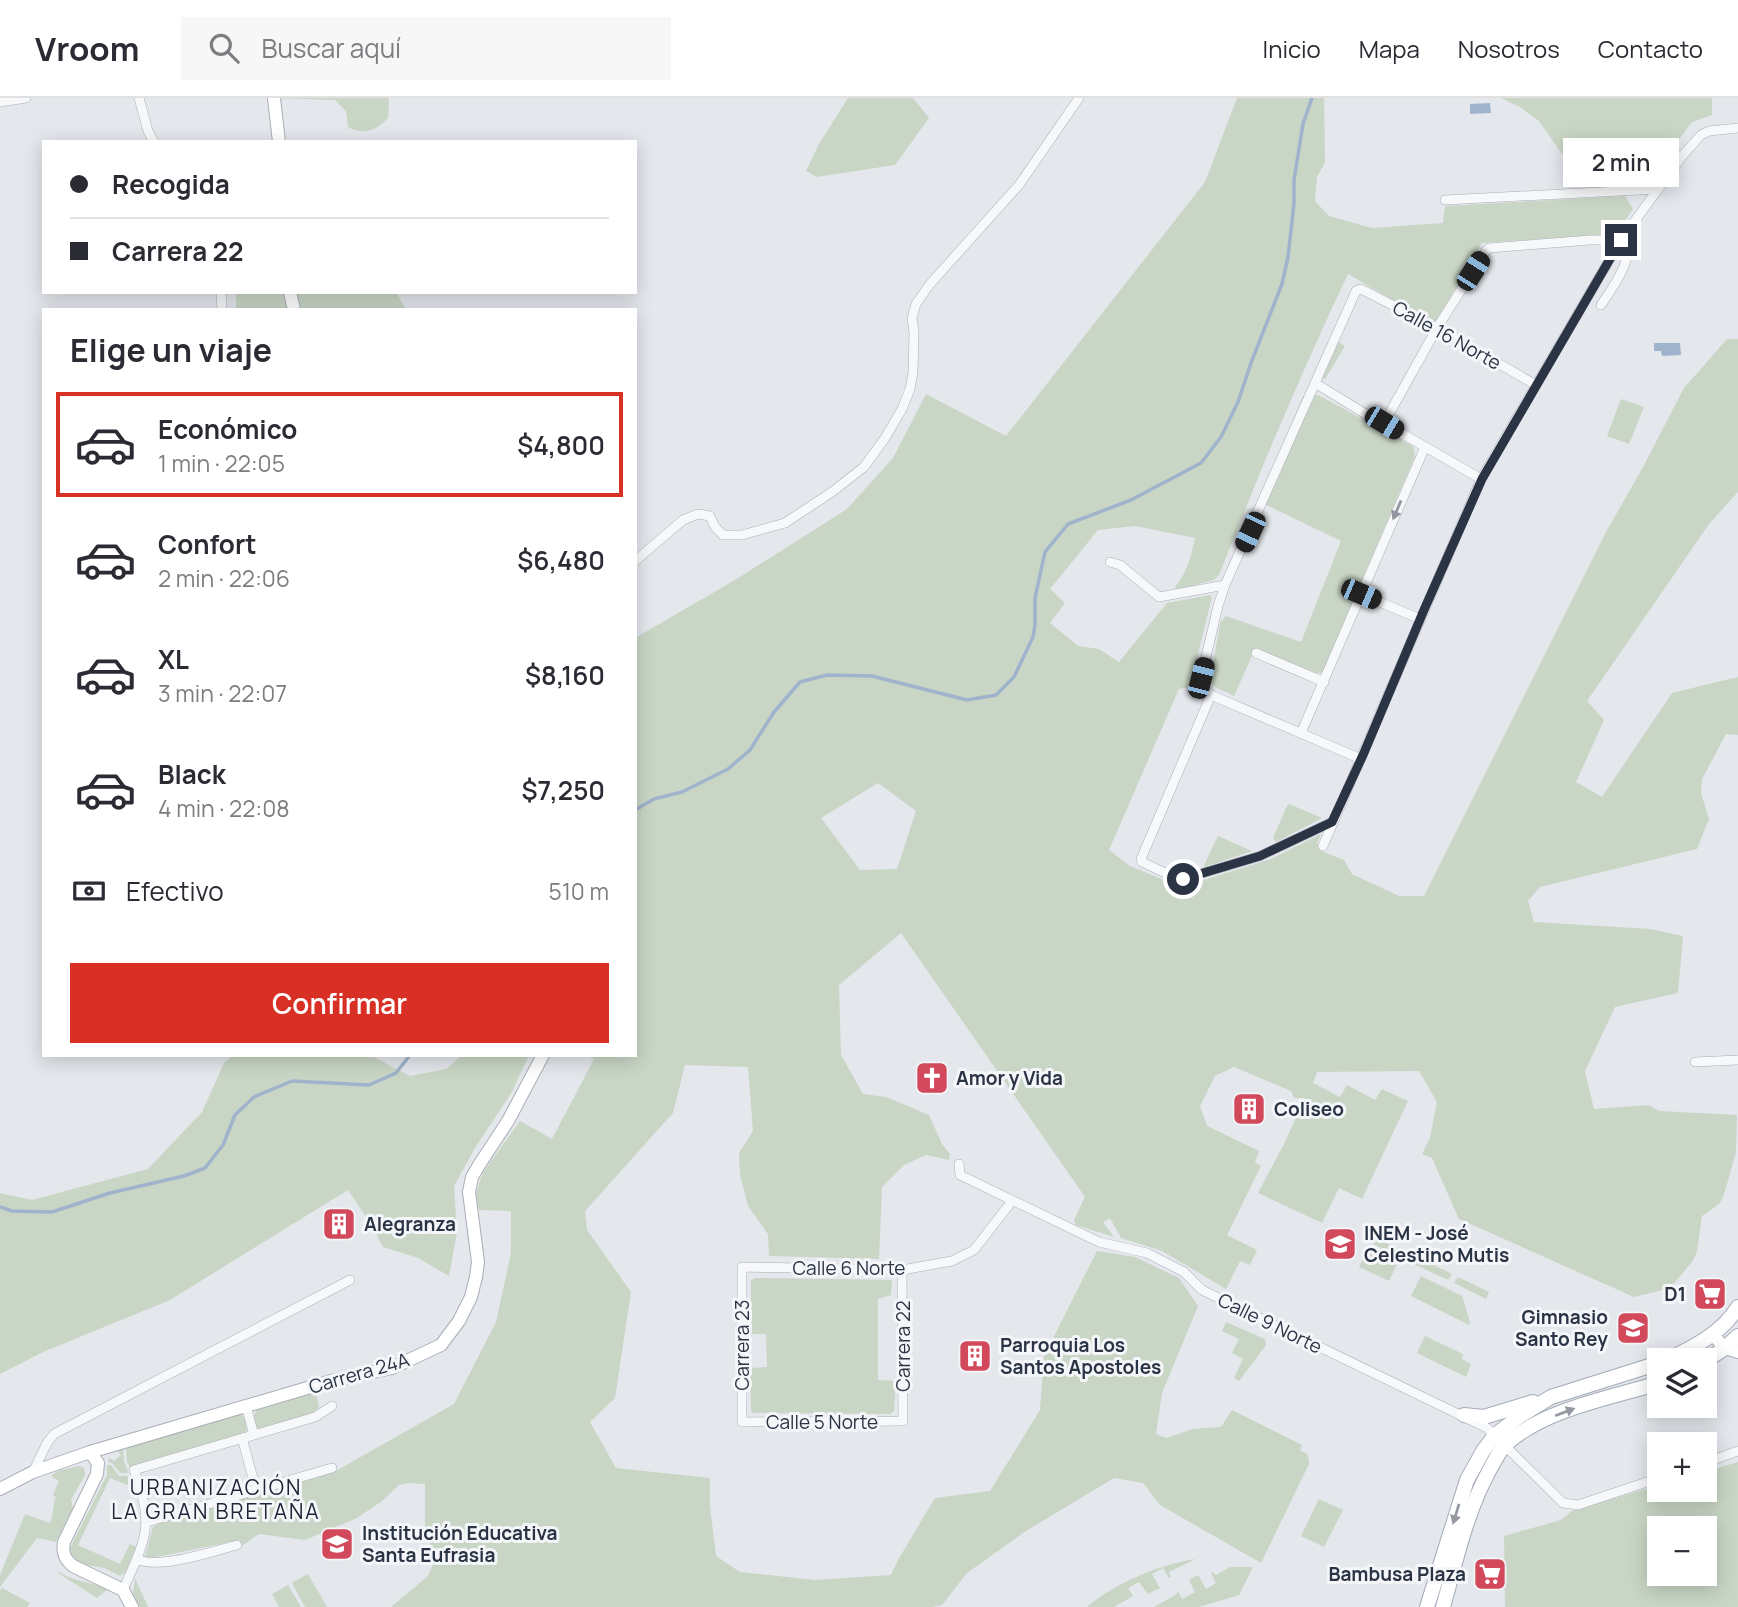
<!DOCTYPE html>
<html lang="es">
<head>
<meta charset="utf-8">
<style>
  body { margin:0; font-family:Manrope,sans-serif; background:#f7f7f7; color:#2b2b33; height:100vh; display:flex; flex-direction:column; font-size:26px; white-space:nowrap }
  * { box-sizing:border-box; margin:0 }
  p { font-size:23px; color:#7c7c81 }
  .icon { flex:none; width:38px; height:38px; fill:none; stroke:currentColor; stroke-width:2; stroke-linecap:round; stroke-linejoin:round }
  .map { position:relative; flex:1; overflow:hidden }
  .drawer { position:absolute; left:42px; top:210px; width:595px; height:749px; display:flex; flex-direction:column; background:#fff; border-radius:0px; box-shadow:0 4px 18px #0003 }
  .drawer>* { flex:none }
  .banner { position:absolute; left:42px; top:42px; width:595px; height:154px; border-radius:0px; box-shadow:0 4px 18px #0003; display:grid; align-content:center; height:154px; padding:0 28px; background:#fff }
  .buttons { position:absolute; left:1647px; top:1250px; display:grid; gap:14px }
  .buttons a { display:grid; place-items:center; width:70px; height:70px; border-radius:0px; background:#fff; box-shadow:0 4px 18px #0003; font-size:35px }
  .end { position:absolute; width:32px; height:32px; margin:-16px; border:9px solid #2b3445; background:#fff; box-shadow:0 0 0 4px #fff }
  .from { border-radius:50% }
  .bubble { position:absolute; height:49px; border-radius:0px; background:#fff; box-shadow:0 4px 18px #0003; font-size:23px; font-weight:600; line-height:49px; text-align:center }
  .car { position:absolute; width:21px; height:42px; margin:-21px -10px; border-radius:9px; box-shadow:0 0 5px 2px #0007; background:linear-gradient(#222 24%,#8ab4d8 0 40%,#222 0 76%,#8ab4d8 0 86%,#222 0) }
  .banner b { display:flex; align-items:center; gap:24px; height:66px; font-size:26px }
  .banner b+b { border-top:2px solid #e1e1e2 }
  .banner i { width:18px; height:18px; background:#2b2b33 }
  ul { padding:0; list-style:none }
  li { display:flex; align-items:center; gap:21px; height:105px; margin:0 14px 10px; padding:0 14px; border:4px solid transparent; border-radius:0px }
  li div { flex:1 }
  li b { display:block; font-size:26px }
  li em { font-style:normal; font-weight:600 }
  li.on { border-color:#d93025 }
  li>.icon { width:63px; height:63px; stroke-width:1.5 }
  h2 { padding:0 28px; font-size:32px; line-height:84px }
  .pay { display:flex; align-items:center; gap:18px; height:77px; padding:0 28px; font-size:26px }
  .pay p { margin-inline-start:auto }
  .cta { display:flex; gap:14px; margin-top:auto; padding:14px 28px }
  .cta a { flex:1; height:80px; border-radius:0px; background:#d93025; color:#fff; font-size:28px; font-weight:600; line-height:80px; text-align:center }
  header { display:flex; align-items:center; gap:42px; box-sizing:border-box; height:98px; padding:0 35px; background:#fff; border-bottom:2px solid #e1e1e2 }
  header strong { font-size:33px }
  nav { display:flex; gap:38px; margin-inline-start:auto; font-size:24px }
  .search { width:490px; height:63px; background:#f7f7f7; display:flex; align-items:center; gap:18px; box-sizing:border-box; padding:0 24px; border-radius:0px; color:#7c7c81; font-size:26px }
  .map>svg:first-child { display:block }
</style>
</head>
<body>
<header>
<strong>Vroom</strong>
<div class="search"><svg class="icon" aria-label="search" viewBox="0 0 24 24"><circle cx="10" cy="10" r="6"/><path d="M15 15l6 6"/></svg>Buscar aquí</div>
<nav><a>Inicio</a><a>Mapa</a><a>Nosotros</a><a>Contacto</a></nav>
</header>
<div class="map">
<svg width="1738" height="1509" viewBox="0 0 1738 1509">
  <rect width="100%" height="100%" fill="#e4e7ec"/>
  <!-- green -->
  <g fill="#c9d6c5" fill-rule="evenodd">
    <path d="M273,0h116l-1,20c-12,12 -23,18 -40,9l-2,-16 -11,-11z"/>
    <polygon points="848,0 913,0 929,20 895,67 817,79 806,73 819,46"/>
    <path d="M1237,0h87l1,64 -8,15 -2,24 14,15 43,12 71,-5 2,-17 180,-10 8,13 -17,25 -134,9 -46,78 -5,1 -83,-48c-47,99 -89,199 -129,301l-5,5 -38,10 -1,-3c12,-15 16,-30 20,-49l-60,-12 -37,4 -48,59 15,14 -15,20 28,23 21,3 20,13 48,-59 43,-8 2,2 -22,90 -11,2 -70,161 21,16 51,21 90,-28 50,-25 -4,9 4,8 23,9 8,14 47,22h25l182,-364 37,-65 41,-79 43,-49h11v153l-29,32 -122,177 17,19 -28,62 26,15 70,-104 66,-16v58l-12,-1 -24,45 -1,14 8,26 -12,30 -157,38 -12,14 6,21 116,7 33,7 -5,57 -63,14 -30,64 9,38 54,-4 12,6 77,4 -1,38 -13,44 -4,7 -17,12 -5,36 -5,10 -22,26 -36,9 -175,-78 -27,-61 -10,-4 8,-16 7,-36 -18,-31 -102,1 -4,11 27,14 7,-12 28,15 7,-11 26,12 -46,98 -23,-11 -17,35 -64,-30 26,-49 21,-46h-11l-3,-7 -57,-24 -19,9 -15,30 7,20 52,25 -4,11 6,4 -34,69 30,15 -7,15 -10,-4 -14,28 -64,-38 -41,-13 -11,-20 -7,4 11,15 -38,-12 -2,-5 11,-23 -184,-264 -62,52 2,70 22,39 23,3 43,18 13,29 8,10 -1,6 -23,-5 -22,10 -22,22 -3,72 -110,-3 -1,-22 -20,-28 -8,-31 -1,-22 14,-22 -5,-64 -63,-2 -12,48 -88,98 2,19 44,62 -16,106 -25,24 26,46 94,10v29l6,49 24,16 75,8 76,-5 7,-15 37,-62 55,-7 50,-81 4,-54 53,-105 38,6 44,21 19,28 -36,87 -6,41 10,4 27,-9 28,-2 11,-17 70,35 -2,5 8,5 1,9 -48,99 -101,-58 -17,-22 -29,-5 -88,53 -59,42 -25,32 -9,2h-542l37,-31 7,-16 -10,-32v-44l-17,-1 -9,2 -17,16 -25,17 -52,22 -46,-6 -17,12 -2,-6 -93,19 -2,-2 8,-30 9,-6 95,-28 77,-21 120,-68 42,-82 15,-69v-42l-32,-1 -3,-17 7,-21 37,-51 32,18 42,-80 -9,-4h50v-417l100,-58 112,-71 46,-51 33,-64 80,42 199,-254zM878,685l38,28 -19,58 -37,1 -39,-52z"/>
    <polygon points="1501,0 1712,0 1712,17 1692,24 1672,51 1562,56 1539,23 1520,9"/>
    <polygon points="236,194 396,194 406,212 236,212"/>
    <polygon points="1331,241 1337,243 1345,248 1325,281 1314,276"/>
    <polygon points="1318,297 1413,348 1415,358 1322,575 1315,575 1255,551 1234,598 1217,590 1210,584 1220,525 1226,518 1301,544 1341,443 1260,404 1303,298"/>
    <polygon points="1621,301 1644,309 1629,346 1607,338"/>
    <polygon points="1289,706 1322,720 1276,744 1273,740 1287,708"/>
    <polygon points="1218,738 1252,753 1205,769 1204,767"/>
    <polygon points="233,957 370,957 410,978 446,971 462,957 529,957 512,994 475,1050 454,1088 457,1134 449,1178 418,1160 383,1149 374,1131 348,1092 170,1202 43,1254 0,1276 0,1095 32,1102 148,1071 202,1014 224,965"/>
    <polygon points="1373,1139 1399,1151 1396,1157 1371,1145"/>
    <polygon points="1367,1152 1397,1166 1389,1183 1359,1169"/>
    <polygon points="1404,1153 1452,1176 1448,1182 1401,1160"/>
    <polygon points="1421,1178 1462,1198 1470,1224 1469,1227 1411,1198"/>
    <polygon points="1458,1179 1489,1194 1486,1201 1454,1185"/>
    <polygon points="756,1180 892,1182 891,1197 878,1201 878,1282 896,1283 894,1313 890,1316 753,1315 751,1312 750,1270 767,1269 766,1236 751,1236 751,1182"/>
    <polygon points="1226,1224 1265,1241 1266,1247 1239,1283 1234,1280 1243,1261 1232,1255 1239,1241 1222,1233"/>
    <polygon points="1425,1238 1463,1256 1462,1261 1471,1266 1466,1279 1417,1255"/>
    <polygon points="316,1294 319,1309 312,1316 257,1331 253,1319 257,1311"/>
    <path d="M240,1316c6,4 9,12 5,19l-115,34 -3,-5 -1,-15z"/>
    <polygon points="123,1350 124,1364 128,1372 127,1375 120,1375 112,1365 108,1364 109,1360 114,1363 121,1357 117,1352"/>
    <path d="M1738,1364v145h-233l-1,-71 57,-16 11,-9 87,-26v4h45l1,-17zM1659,1430h45v45h-45z"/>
    <polygon points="107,1367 111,1367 119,1378 127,1378 134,1384 130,1388 110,1380 78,1447 120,1466 130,1446 136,1449 126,1474 120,1478 104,1470 76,1465 69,1458 70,1450 107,1377"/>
    <path d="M79,1368l5,2 1,7 -14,25 2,8 -17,34 -19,-4 -37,49v-12l25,-61 25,9c4,-9 2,-17 6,-26l-3,-2 6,-14 -8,-5 7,-5z"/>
    <polygon points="1319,1401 1343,1412 1324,1449 1301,1438"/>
    <path d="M1196,1461l-27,13 2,5 -2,1 -6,-10 -11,6 8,14 -12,6 -9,-12 -11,6 5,8 -19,11h-27c30,-25 71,-42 109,-48z"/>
    <polygon points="1230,1469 1253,1469 1239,1497 1199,1509 1154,1509 1177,1496 1177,1492 1182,1501 1195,1494 1189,1482 1198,1477 1206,1491 1216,1485 1211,1475 1213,1474 1216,1477"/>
    <path d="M59,1474c15,10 33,10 49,17l-11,9 -39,-25z"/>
    <polygon points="308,1476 327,1509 305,1509 292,1485"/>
    <polygon points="135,1480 148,1509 140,1509 133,1496"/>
    <polygon points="288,1487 301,1509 279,1509 272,1496"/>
    <polygon points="2,1490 30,1505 27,1509 0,1509 0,1493"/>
  </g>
  <!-- water -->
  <g fill="#9fb4cc">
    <polygon points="1490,5 1491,15 1470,16 1470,6"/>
    <polygon points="1654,245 1680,245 1681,257 1662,258 1661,253 1654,253"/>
  </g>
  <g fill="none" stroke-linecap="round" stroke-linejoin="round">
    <!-- stream -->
    <g stroke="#9fb4cc" stroke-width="3.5">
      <polyline points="635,712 654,701 682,694 728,671 750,652 774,614 800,584 827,577 872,578 967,602 996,597 1014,579 1033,539 1035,527 1035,500 1045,454 1068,426 1131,402 1201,365 1221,339 1238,304 1251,265 1282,186 1288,159 1294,105 1294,82 1303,26 1312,0"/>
      <polyline points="0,1109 12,1113 52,1114 110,1095 184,1078 205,1070 223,1047 235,1017 254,999 292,983 369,987 396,975 410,957"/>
    </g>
    <defs>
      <g id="street">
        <polyline points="139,0 148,33 154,44"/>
        <polyline points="0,4 26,0"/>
        <polyline points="1445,102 1657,91"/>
        <polyline points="221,194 222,212"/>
        <path d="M1601,207c19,-27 30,-45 30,-78"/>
        <polyline points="1315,285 1369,318 1384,325 1481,381"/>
        <polyline points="1384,325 1437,230 1485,154 1489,150 1590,142 1621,142"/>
        <polyline points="635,463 683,422 698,416 710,418 715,429 723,437 742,437 785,425 832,394 864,369 885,340 902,311 910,291 913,275 914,234 912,220 916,206 930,186 1019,87 1079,0"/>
        <polyline points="1110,464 1120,467 1159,499 1225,487"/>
        <polyline points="1361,496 1420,521"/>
        <polyline points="1256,555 1324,584"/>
        <polyline points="1211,597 1141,761 1142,764 1176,780 1183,781 1260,758 1332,724"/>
        <polyline points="1301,635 1425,349"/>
        <polyline points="1361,661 1211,597 1204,592 1201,580 1218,508 1225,487 1356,193 1361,191 1437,230 1536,287"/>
        <polyline points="1323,748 1481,381 1536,287 1621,142 1683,57 1701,37 1709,33 1738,30"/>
        <polyline points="1695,964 1738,962"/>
        <polyline points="959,1066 960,1077 1099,1144 1147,1155 1184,1174 1202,1192 1487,1330 1563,1405 1578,1407 1659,1380"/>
        <polyline points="902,1172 903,1323 742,1324 742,1169 902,1172 952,1163 974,1152 1012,1103"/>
        <polyline points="246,1308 254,1337"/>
        <polyline points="242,1340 256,1391"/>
        <polyline points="1704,1365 1738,1353"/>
        <polyline points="33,1374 47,1345 54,1336 350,1182"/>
        <polyline points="147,1424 332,1370"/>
        <path d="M137,1461c21,11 76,-8 100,-14"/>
        <path d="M123,1492c23,-52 32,-64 11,-120l181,-53 17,-11"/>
      </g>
      <g id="secondary">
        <polyline points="274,0 279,44"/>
        <polyline points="290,194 294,212"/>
        <polyline points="1712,1236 1725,1250 1738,1254"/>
        <path d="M90,1354l8,11 -1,11 -33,68c-2,10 0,17 9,24l50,24 9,17"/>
        <polyline points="0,1391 33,1374 90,1354 331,1283 392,1270 441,1247 459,1223 471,1199 476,1179 478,1164 469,1094 472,1079 479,1067 508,1023 543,957"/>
      </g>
      <g id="primary">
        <path d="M1667,1262c27,-13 55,-27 71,-53"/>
        <polyline points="1704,1264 1725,1250 1738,1238"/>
        <polyline points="1464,1317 1484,1319 1533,1304"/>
        <polyline points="1427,1509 1467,1382 1483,1353 1495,1337 1520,1318 1551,1299 1659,1265"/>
        <path d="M1443,1509c13,-46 23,-94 46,-136 5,-9 10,-20 17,-27 39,-35 104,-46 153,-61"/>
      </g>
    </defs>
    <!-- street casing -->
    <use href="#street" stroke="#a9aeb7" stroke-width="10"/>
    <!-- secondary casing -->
    <use href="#secondary" stroke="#a9aeb7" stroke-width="14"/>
    <!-- primary casing -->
    <use href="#primary" stroke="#a3abb8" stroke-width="16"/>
    <!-- street -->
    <use href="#street" stroke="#f7f8fa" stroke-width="9"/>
    <!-- secondary -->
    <use href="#secondary" stroke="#fff" stroke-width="12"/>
    <!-- primary -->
    <use href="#primary" stroke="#fff" stroke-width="14"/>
  </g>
  <!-- one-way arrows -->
  <defs><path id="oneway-solid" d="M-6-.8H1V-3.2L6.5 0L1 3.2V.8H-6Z" transform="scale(1.75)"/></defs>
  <use fill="#9196a0" href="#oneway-solid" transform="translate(1397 412) rotate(113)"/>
  <g fill="#959aa2">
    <use href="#oneway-solid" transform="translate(1565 1314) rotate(-21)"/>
    <use href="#oneway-solid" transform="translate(1456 1416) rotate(107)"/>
  </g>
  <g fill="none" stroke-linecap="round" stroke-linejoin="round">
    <!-- route -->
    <polyline stroke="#2b3445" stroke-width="9" points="1183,781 1260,758 1332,724 1363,657 1424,512 1482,381 1621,142"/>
  </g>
  <!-- icons -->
  <defs>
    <symbol id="church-square" viewBox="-11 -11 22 22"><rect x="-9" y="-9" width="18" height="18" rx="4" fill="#d1495b" stroke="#f4f6f9"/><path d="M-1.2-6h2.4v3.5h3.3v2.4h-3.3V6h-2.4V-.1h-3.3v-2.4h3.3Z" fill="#fff"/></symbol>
    <symbol id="building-square" viewBox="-11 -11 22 22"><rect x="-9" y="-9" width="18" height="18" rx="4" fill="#d1495b" stroke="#f4f6f9"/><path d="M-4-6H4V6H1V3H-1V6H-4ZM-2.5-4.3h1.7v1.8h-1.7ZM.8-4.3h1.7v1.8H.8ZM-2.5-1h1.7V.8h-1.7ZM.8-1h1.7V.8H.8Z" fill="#fff"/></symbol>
    <symbol id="school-square" viewBox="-11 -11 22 22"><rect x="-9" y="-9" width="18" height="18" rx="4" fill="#d1495b" stroke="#f4f6f9"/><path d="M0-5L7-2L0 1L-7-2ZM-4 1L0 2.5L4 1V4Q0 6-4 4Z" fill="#fff"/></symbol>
    <symbol id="supermarket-square" viewBox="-11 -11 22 22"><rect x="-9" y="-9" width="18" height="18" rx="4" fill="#d1495b" stroke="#f4f6f9"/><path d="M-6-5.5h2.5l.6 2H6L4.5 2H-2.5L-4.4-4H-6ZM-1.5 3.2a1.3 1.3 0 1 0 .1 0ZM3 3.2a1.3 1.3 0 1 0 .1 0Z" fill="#fff"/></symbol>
    <symbol id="university-square" viewBox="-11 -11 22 22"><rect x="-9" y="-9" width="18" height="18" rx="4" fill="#d1495b" stroke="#f4f6f9"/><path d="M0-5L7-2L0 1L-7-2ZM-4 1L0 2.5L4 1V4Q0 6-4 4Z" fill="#fff"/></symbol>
  </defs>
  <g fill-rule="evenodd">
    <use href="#church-square" x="913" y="961" width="38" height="38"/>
    <use href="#building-square" x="1230" y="992" width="38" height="38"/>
    <use href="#building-square" x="320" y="1107" width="38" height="38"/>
    <use href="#school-square" x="1321" y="1127" width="38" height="38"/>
    <use href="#supermarket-square" x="1691" y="1177" width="38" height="38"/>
    <use href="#university-square" x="1614" y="1211" width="38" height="38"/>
    <use href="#building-square" x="956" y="1239" width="38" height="38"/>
    <use href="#university-square" x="318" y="1427" width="38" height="38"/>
    <use href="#supermarket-square" x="1471" y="1457" width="38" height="38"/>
  </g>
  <g text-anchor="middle" stroke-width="6" stroke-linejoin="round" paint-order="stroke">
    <!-- street labels -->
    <g font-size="19" fill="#2b3445" stroke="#f4f6f9">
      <text transform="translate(1447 237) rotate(29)" y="7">Calle 16 Norte</text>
      <text x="849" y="1177">Calle 6 Norte</text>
      <text transform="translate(1270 1225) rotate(26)" y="7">Calle 9 Norte</text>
      <text transform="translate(742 1247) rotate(-90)" y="7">Carrera 23</text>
      <text transform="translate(903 1248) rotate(-90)" y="7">Carrera 22</text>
      <text transform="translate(359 1275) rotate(-16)" y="7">Carrera 24A</text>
      <text x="822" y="1331">Calle 5 Norte</text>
    </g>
    <!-- poi labels -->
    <g font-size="19" font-weight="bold" fill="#2b3445" stroke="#f4f6f9" text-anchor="start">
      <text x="956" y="987">Amor y Vida</text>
      <text x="1274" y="1018">Coliseo</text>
      <text x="364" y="1133">Alegranza</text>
      <text x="1364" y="1142">INEM - José<tspan x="1364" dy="22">Celestino Mutis</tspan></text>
      <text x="1686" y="1203" text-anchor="end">D1</text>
      <text x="1608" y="1226" text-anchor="end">Gimnasio<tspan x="1608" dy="22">Santo Rey</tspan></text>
      <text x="1000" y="1254">Parroquia Los<tspan x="1000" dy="22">Santos Apostoles</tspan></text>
      <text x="362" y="1442">Institución Educativa<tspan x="362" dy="22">Santa Eufrasia</tspan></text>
      <text x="1466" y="1483" text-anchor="end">Bambusa Plaza</text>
    </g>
    <!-- neighbourhood labels -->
    <g font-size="21" letter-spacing="2" fill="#1d2536" stroke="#f4f6f9">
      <text x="216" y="1397">URBANIZACIÓN<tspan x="216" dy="24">LA GRAN BRETAÑA</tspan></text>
    </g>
  </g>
</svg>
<div class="buttons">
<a><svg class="icon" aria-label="layers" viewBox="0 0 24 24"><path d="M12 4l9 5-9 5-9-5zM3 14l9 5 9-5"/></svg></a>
<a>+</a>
<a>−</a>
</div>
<i class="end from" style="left:1183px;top:781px"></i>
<i class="end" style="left:1621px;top:142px"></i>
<div class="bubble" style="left:1563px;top:40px;width:116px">2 min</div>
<i class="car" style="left:1473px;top:173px;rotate:32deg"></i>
<i class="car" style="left:1384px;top:325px;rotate:121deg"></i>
<i class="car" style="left:1250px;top:434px;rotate:205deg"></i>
<i class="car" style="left:1361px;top:496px;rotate:113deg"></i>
<i class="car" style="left:1201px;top:580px;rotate:14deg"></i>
<div class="banner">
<b><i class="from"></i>Recogida</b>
<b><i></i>Carrera 22</b>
</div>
<section class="drawer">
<h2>Elige un viaje</h2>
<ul>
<li class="on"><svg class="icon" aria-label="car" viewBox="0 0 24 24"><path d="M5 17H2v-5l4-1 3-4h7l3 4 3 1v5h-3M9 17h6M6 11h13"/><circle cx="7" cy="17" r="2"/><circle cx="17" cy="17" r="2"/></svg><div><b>Económico</b><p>1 min · 22:05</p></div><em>$4,800</em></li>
<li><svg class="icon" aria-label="car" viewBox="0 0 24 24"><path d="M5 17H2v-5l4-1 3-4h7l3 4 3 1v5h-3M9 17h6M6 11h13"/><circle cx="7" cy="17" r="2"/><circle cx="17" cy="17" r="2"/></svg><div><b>Confort</b><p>2 min · 22:06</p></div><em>$6,480</em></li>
<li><svg class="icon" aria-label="car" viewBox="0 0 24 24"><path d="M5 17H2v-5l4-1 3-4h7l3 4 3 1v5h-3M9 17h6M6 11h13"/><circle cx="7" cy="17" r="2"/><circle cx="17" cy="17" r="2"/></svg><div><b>XL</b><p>3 min · 22:07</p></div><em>$8,160</em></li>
<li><svg class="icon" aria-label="car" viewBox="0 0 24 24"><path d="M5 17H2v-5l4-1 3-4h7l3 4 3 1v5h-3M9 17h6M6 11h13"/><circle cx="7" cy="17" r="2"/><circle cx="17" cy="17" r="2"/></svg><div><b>Black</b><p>4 min · 22:08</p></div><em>$7,250</em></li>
</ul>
<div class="pay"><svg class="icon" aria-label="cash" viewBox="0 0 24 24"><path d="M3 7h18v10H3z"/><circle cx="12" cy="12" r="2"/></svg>Efectivo<p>510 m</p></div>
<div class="cta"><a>Confirmar</a></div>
</section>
</div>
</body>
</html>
